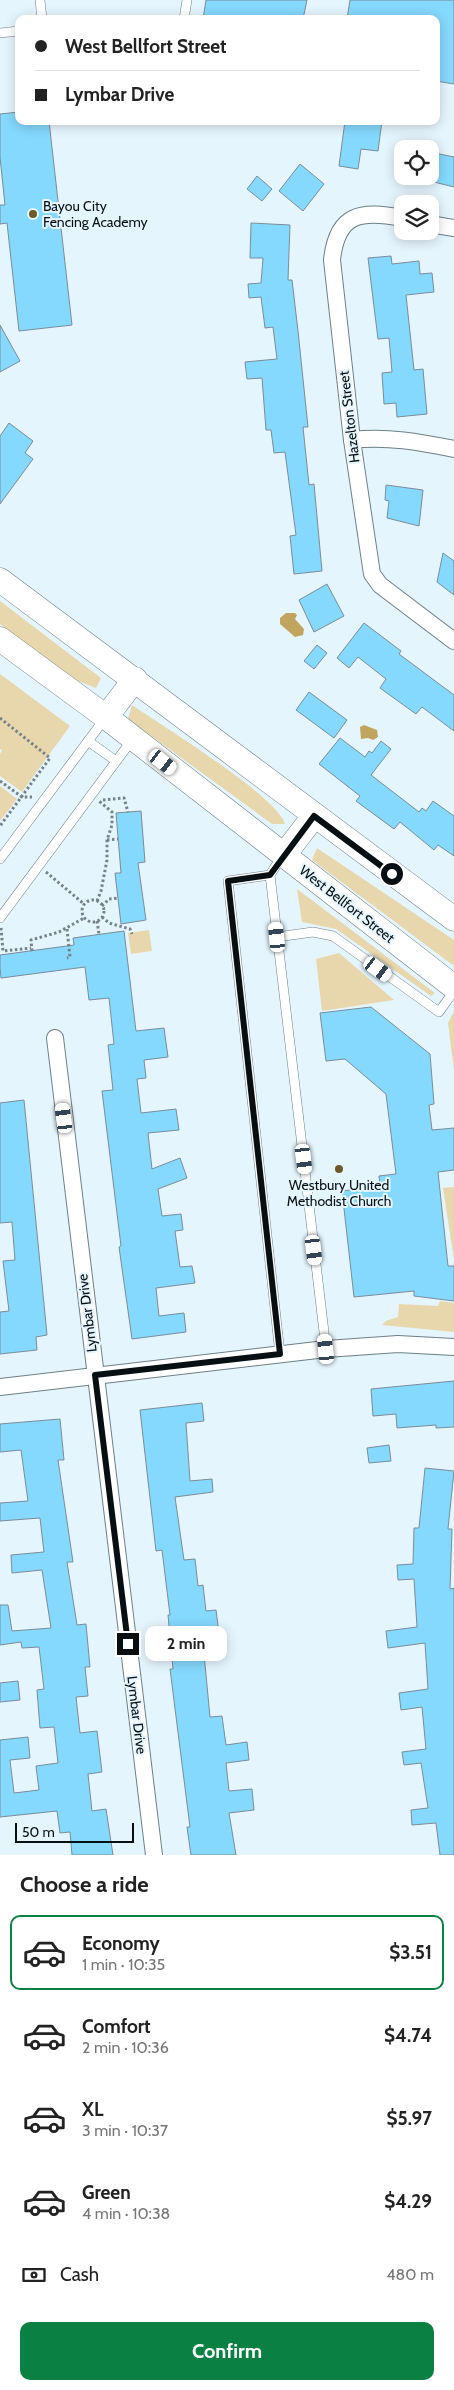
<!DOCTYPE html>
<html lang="en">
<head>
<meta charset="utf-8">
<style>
  body { margin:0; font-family:Cabin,sans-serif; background:#f2f2f2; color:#222; height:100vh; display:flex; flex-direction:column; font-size:19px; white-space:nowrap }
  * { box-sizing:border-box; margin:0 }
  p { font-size:16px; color:#767676 }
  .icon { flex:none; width:28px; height:28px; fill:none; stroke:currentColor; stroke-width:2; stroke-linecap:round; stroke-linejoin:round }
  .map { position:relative; height:1855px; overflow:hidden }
  .details { display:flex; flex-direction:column; background:#fff; flex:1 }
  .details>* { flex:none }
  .banner { position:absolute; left:15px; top:15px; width:425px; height:110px; border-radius:10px; box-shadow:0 2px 12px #0003; display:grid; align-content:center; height:110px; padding:0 20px; background:#fff }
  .tools { position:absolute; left:394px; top:140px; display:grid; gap:10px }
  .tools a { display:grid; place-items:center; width:45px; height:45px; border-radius:10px; background:#fff; box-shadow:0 2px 12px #0003; font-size:25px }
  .scale { position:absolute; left:15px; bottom:12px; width:119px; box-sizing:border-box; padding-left:5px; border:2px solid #080f13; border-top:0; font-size:14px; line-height:18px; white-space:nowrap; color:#080f13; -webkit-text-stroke:4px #e5f5fe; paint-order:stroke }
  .end { position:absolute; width:22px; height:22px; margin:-11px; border:6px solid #080f13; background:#fff; box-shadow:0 0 0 2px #fff }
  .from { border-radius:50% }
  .bubble { position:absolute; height:35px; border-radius:10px; background:#fff; box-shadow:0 2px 12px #0003; font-size:16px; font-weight:700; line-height:35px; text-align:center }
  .car { position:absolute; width:15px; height:30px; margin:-15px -8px; border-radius:6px; box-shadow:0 0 4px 1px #0007; background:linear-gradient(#fff 24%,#345 0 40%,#fff 0 76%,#345 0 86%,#fff 0) }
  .banner b { display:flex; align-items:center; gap:18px; height:48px; font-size:19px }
  .banner b+b { border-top:1px solid #e0e0e0 }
  .banner i { width:12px; height:12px; background:#222 }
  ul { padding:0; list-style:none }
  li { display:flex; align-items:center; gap:15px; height:75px; margin:0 10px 8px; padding:0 10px; border:2px solid transparent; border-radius:10px }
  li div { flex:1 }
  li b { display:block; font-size:19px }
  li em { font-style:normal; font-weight:700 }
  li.selected { border-color:#0b8043 }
  li>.icon { width:45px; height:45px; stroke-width:1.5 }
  h2 { padding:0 20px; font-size:22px; line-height:60px }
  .pay { display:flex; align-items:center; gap:12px; height:55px; padding:0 20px; font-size:19px }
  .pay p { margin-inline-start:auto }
  .action { display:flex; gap:10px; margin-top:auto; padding:10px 20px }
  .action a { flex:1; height:58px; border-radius:10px; background:#0b8043; color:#fff; font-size:20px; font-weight:700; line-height:58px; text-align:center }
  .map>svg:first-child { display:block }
</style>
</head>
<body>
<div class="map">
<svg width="454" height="1855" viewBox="0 0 454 1855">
  <rect width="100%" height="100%" fill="#e5f5fe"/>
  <!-- green -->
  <g fill="#e8d7ac">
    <polygon points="0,601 101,678 96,688 63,675 0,624"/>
    <polygon points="0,674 70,726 22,792 0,776 0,754 2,750 0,749"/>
    <path d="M132,705c29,20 145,91 153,119h-13l-144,-105z"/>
    <polygon points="0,786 17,799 0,821"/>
    <polygon points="317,848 454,940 454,966 312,860"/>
    <polygon points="297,889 435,993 431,996 336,929 302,922"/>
    <polygon points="149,930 152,951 131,954 128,933"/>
    <polygon points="339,953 394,1000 322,1011 316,959"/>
    <polygon points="454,1011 454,1070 448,1023"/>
    <polygon points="454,1187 454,1260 443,1188"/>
    <polygon points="440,1301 454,1303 454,1332 382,1325 386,1321 398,1317 399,1304 438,1306"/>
  </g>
  <!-- water -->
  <g fill="#c1a45d">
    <polygon points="286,613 295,613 297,615 295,619 304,629 303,635 295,637 280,624 280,618"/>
    <polygon points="364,725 377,730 378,737 373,740 368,738 361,739 360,727"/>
  </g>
  <!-- building -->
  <g fill="#85d8fe" stroke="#7a8d97">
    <polygon points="206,0 307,0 303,19 203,19"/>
    <polygon points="350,0 454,0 454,84 436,81 436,19 347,19"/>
    <polygon points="19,112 19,121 49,121 72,325 19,331 7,223 0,224 0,205 5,205 0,157 0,114"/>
    <polygon points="345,121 382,121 378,151 361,149 358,169 339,166"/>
    <polygon points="430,152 454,157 454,187 430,181"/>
    <polygon points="300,164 324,184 303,211 279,191"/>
    <polygon points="257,176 272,189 262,201 247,189"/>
    <polygon points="251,223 290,225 288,280 292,280 298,331 308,427 303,427 309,485 314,484 322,571 294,574 290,536 296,535 285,452 274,453 271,430 266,430 262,378 247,379 245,362 277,359 273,327 265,328 261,297 249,298 248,284 261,283 263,258 250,258"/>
    <polygon points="391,256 392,264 419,261 420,274 432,273 434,292 406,295 414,370 423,369 427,414 397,417 396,403 384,404 382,373 392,372 389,338 378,339 368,258"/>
    <polygon points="0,325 20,361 0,372"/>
    <polygon points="9,423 33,441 25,453 33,459 0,504 0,436"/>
    <polygon points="386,485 423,490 419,526 387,518 389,501 385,500"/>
    <polygon points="443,553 454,561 454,595 437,582"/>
    <polygon points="327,584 344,616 314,632 299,600"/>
    <polygon points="364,623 401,651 399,654 454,695 454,731 422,707 416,714 380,688 386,679 358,657 349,668 337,658"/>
    <polygon points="317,645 327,653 314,669 304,661"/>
    <polygon points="309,692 347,720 334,738 296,710"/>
    <polygon points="340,738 365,757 369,751 372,753 381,741 391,749 371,775 419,812 422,808 426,811 433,801 454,816 454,856 438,845 434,850 400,822 394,829 356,801 360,796 319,764"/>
    <polygon points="141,811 145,862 138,863 146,920 121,924 115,873 121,873 116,813"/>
    <polygon points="124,931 136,1031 164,1028 168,1057 144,1060 146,1078 137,1079 141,1113 176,1109 179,1130 148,1133 152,1169 180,1158 187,1178 158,1189 162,1216 181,1214 183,1230 175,1231 180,1267 192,1266 195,1283 156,1288 159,1316 184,1313 186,1332 132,1339 119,1247 121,1246 102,1091 113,1090 108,1045 114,1044 109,998 89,1000 85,967 1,978 0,967 0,955 74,945 73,938"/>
    <polygon points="371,1007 430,1054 434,1104 429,1105 432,1130 454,1128 454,1170 438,1172 448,1266 454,1266 454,1301 414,1296 414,1291 354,1297 342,1191 380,1186 379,1176 396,1174 386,1094 345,1059 326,1061 320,1013"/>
    <polygon points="24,1100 47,1335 36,1337 37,1350 0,1354 0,1312 9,1311 3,1261 15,1260 12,1222 0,1223 0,1103"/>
    <polygon points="454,1381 454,1427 436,1428 436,1425 397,1428 396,1414 373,1416 371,1389"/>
    <polygon points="202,1403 204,1421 186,1423 190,1481 212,1479 213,1492 175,1497 184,1560 195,1559 198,1586 203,1585 206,1611 216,1610 220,1641 203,1643 210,1717 222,1716 226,1745 247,1742 249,1760 226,1763 229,1791 252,1789 254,1810 229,1813 236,1855 191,1855 187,1827 190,1827 170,1669 173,1669 168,1615 170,1615 162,1550 156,1551 140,1410"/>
    <polygon points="60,1419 64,1460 58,1460 73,1562 67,1562 77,1625 86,1624 90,1667 85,1667 88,1696 76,1697 80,1733 97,1731 102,1772 88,1774 92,1811 106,1809 113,1855 72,1855 70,1832 60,1833 57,1811 0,1817 0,1740 28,1737 30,1758 10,1760 14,1793 39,1790 36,1766 58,1763 54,1727 40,1728 37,1690 44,1689 39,1647 22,1648 21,1642 0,1645 0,1605 8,1605 12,1631 51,1628 42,1570 12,1573 11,1555 44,1552 40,1518 0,1521 0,1503 28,1501 21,1450 0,1452 0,1424"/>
    <polygon points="389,1445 391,1461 369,1463 367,1448"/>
    <polygon points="425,1468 454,1471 448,1529 452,1529 450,1589 454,1588 454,1855 440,1855 436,1823 412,1825 411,1810 428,1808 421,1763 404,1765 402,1752 426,1749 422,1707 401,1710 399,1693 428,1689 425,1643 388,1648 386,1631 417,1627 414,1579 398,1580 397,1565 413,1564 414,1528 419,1528"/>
    <polygon points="18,1681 20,1700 0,1702 0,1683"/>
  </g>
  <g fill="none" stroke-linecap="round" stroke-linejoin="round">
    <defs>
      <g id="service">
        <polyline points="40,0 42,19"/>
        <polyline points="184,19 187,0"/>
        <polyline points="0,33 19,31"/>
        <polyline points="88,741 116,761"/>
        <polyline points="282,856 270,875 326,1349"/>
        <polyline points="0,859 106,717"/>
        <polyline points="270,875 228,881 280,1354"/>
        <polyline points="0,918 132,740"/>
        <polyline points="277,937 313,932 333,936 439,1012 454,991"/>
      </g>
      <g id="minor">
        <path d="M402,218c-41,-8 -65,-5 -70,42l20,180 20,134 8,11 74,56"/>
        <polyline points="430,224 454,228"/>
        <path d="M352,440c35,-4 68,2 102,9"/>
        <polyline points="55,1038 154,1855"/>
        <polyline points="0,1387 326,1349 398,1344 454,1347"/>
      </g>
      <g id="secondary">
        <path d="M0,580c152,112 302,227 454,339"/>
        <polyline points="0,639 106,717 454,987"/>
        <polyline points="106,717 135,679"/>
        <polyline points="284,855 314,816"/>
      </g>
    </defs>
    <!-- service casing -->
    <use href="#service" stroke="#6c7f88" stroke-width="10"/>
    <!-- minor casing -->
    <use href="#minor" stroke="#6c7f88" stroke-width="18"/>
    <!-- secondary casing -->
    <use href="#secondary" stroke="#6c7f88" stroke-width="25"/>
    <!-- path -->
    <g stroke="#768288" stroke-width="3" stroke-dasharray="2.5 2.5" stroke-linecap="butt">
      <polyline points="0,718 50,758 0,826"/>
      <polyline points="0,781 22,797 32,797"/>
      <polyline points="103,800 124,798 128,812"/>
      <polyline points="107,840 118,839"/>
      <polyline points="46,872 84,904"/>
      <circle cx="93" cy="911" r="11"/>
      <polyline points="97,901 101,891 107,860 107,840 112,825 112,812 99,801"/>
      <polyline points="102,906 109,899 118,898"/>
      <polyline points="102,917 109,923 130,929 132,934"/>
      <polyline points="97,921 99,934"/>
      <polyline points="1,928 3,951 31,948"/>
      <polyline points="67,929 70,957 67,958"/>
      <polyline points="32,951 31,940 59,932 84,918"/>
    </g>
    <!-- service -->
    <use href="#service" stroke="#fff" stroke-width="9"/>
    <!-- minor -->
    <use href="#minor" stroke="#fff" stroke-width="16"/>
    <!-- secondary -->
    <use href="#secondary" stroke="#fff" stroke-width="24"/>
  </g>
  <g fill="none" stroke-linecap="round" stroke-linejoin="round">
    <!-- route -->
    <polyline stroke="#080f13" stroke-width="6" points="128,1644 95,1375 280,1354 228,881 270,875 314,816 392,874"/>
  </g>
  <!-- markers -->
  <g fill="#6d5a29" stroke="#e5f5fe" stroke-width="2">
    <circle cx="33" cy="214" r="5"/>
    <circle cx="339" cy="1169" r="5"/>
  </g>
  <g text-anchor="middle" stroke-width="4" stroke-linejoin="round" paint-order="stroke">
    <!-- poi labels -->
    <g font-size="14" fill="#080f13" stroke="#e5f5fe" text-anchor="start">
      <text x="43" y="211">Bayou City<tspan x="43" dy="16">Fencing Academy</tspan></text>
      <text x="339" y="1190" text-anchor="middle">Westbury United<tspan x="339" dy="16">Methodist Church</tspan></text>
    </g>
    <!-- street labels -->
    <g font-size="14" fill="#080f13" stroke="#e5f5fe">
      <text transform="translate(349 417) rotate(-97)" y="5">Hazelton Street</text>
      <text transform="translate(347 904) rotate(38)" y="5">West Bellfort Street</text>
      <text transform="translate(87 1313) rotate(-97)" y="5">Lymbar Drive</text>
      <text transform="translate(137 1715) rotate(83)" y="5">Lymbar Drive</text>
    </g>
  </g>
</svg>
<div class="tools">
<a><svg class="icon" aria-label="locate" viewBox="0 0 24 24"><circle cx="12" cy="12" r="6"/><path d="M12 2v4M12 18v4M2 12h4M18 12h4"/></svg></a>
<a><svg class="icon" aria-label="layers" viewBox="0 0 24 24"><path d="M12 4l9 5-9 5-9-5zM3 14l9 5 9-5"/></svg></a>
</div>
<div class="scale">50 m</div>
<i class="end from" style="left:392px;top:874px"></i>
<i class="end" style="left:128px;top:1644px"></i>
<div class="bubble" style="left:145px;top:1626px;width:82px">2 min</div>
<i class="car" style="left:163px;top:762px;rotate:128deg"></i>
<i class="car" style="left:277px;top:937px;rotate:354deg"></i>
<i class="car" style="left:378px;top:969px;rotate:126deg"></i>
<i class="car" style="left:64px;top:1118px;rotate:353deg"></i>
<i class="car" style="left:304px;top:1159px;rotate:173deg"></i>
<i class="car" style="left:314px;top:1250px;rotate:173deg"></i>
<i class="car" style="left:326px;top:1349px;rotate:354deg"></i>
<div class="banner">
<b><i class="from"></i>West Bellfort Street</b>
<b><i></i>Lymbar Drive</b>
</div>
</div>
<section class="details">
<h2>Choose a ride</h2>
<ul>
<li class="selected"><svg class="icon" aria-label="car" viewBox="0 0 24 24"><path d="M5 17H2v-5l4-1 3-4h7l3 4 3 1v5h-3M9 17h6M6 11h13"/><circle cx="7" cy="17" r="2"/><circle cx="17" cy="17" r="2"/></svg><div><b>Economy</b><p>1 min · 10:35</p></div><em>$3.51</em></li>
<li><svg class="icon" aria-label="car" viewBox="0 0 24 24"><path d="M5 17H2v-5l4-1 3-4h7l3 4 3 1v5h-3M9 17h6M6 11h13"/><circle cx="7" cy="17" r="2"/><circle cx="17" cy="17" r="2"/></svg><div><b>Comfort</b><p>2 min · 10:36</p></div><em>$4.74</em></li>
<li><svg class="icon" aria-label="car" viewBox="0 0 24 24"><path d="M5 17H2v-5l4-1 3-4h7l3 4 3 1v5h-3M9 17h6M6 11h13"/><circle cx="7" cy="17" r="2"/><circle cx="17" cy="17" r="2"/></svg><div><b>XL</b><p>3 min · 10:37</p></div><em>$5.97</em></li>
<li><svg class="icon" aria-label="car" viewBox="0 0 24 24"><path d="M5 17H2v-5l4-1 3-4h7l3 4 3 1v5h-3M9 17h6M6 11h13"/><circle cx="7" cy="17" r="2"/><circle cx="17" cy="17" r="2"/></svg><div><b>Green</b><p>4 min · 10:38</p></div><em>$4.29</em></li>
</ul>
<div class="pay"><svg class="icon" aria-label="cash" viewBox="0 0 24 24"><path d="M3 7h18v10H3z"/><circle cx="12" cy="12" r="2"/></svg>Cash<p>480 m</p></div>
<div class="action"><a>Confirm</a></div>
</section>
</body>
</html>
